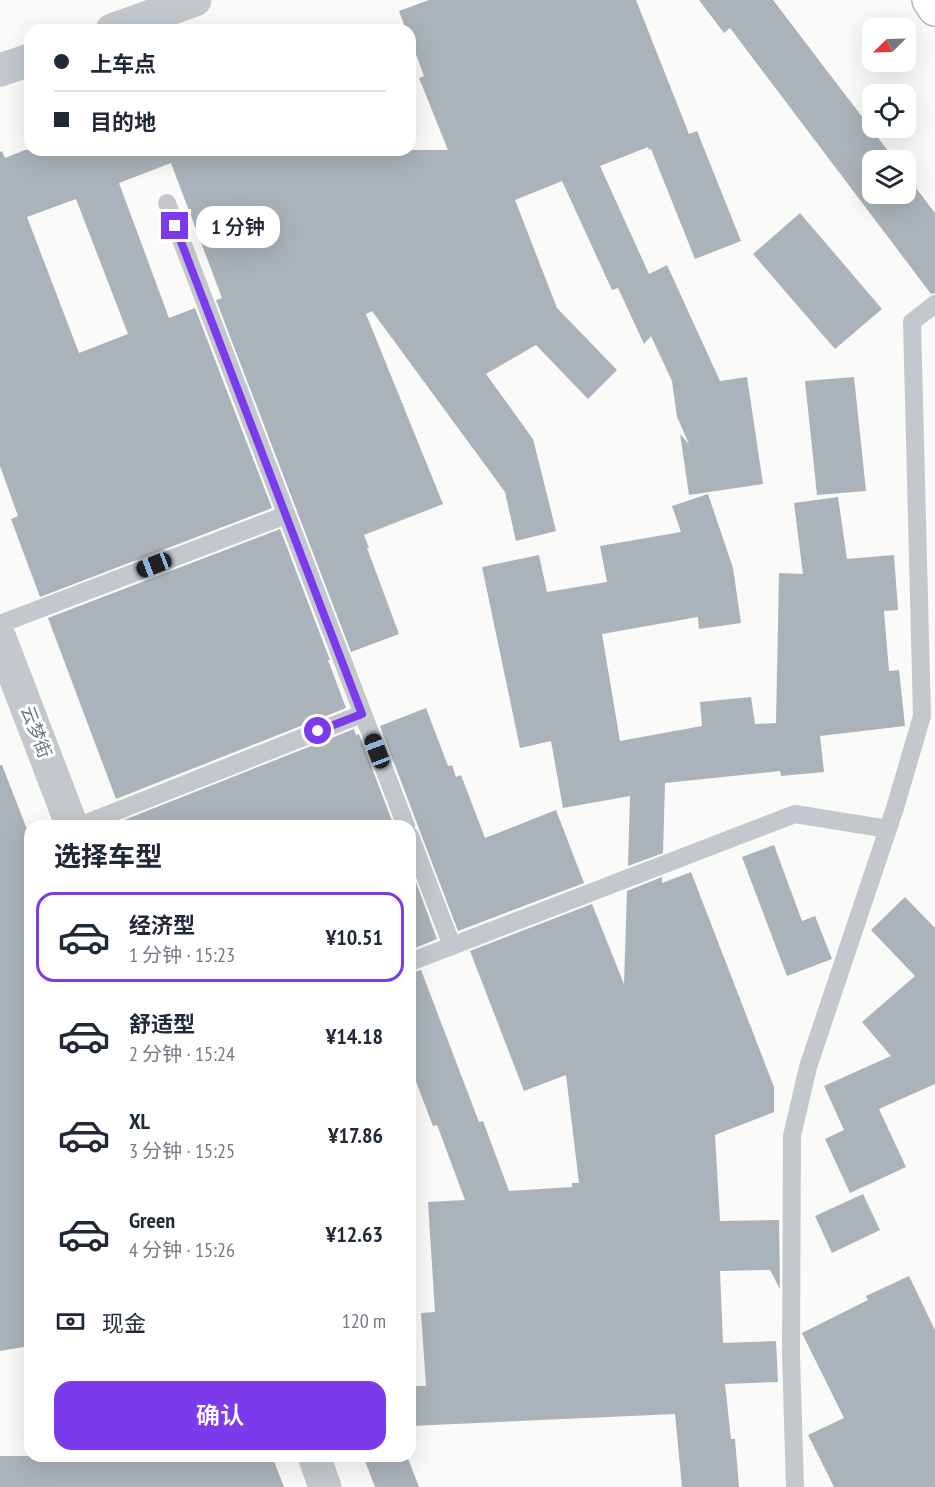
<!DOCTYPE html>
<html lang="zh">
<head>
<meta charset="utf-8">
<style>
  body { margin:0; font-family:"PT Sans Narrow","Noto Sans SC",sans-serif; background:#f2f2f3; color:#1f2937; height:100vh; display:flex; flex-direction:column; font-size:22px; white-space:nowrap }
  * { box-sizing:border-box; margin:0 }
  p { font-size:20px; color:#747a83 }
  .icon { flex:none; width:33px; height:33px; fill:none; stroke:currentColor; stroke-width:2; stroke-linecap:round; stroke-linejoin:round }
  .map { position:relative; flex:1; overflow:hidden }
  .details { position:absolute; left:24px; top:820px; width:392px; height:642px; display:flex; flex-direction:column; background:#fff; border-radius:18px; box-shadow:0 6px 24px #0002 }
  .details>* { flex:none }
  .guide { position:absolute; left:24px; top:24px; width:392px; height:132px; border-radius:18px; box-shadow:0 6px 24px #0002; display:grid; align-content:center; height:132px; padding:0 30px; background:#fff }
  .needle { width:39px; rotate:247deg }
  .fabs { position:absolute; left:862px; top:18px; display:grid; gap:12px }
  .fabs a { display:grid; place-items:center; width:54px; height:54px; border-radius:12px; background:#fff; box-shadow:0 6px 24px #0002; font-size:30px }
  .end { position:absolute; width:27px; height:27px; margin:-14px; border:8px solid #7c3aed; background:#fff; box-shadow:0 0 0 3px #fff }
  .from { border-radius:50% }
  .bubble { position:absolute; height:42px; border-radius:18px; background:#fff; box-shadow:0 6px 24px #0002; font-size:20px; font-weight:600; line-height:42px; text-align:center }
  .car { position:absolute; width:18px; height:36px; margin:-18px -9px; border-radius:8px; box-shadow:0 0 4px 2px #0007; background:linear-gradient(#222 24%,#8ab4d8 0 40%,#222 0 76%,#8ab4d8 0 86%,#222 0) }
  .guide b { display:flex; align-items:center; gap:21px; height:57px; font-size:22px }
  .guide b+b { border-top:2px solid #e0e1e3 }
  .guide i { width:15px; height:15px; background:#1f2937 }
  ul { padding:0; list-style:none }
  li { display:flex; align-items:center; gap:18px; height:90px; margin:0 12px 9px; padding:0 18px; border:3px solid transparent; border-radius:18px }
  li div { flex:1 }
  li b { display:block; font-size:22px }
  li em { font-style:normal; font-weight:600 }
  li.current { border-color:#7c3aed }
  li>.icon { width:54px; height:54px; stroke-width:1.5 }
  h2 { padding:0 30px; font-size:27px; line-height:72px }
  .pay { display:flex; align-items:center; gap:15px; height:66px; padding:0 30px; font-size:22px }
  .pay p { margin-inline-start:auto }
  .action { display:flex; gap:12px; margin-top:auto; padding:12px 30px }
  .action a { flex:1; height:69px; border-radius:18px; background:#7c3aed; color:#fff; font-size:24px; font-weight:600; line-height:69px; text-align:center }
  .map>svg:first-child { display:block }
</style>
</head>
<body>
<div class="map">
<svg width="935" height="1487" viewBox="0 0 935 1487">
  <rect width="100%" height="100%" fill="#fafaf8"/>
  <!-- building -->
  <g fill="#aab3b9" fill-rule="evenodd">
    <path d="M429,0h207l53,134 8,-3 44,110 -46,18 -44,-110 -2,1 -1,-3 -48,19 49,108 18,-9 53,116 27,-4 16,107 -74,11 -9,-61 9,10 -12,-27 -5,-36 -21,-45 -7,8 -26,-56 -6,2 -50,-109 -47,19 42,108 60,62 -29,29 -52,-54 -50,29 47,65 23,92 -40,10 -11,-49 -133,-181 -6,3 77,190 -79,31 5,13h-2l32,86 -48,18 -135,-352 6,-2 -51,-135 -52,20 50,135 26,-10 77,200 -232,89 -29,-78 7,-3 -18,-50v-314l2,-1 3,7 20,-8h423l-29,-72 5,-2 -14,-38v-8h-4l-7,-19zM76,199l52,135 -49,19 -52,-136z"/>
    <polygon points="699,0 773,0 895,160 873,160 873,194 906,194 906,175 935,213 935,293 931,294 730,28 724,33"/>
    <polygon points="800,213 882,309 835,349 753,254"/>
    <polygon points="854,377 866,491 817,495 805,381"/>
    <polygon points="708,494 733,568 741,623 699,629 698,617 602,634 620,741 702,726 700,702 751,697 755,724 776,723 779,573 803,574 794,503 838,497 847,559 894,555 898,610 884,611 889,671 899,670 905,726 820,736 824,772 781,776 780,771 665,783 663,853 628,866 630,796 563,808 551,741 520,748 482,567 539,555 547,592 607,582 600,546 681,532 672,506"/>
    <polygon points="280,529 330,660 328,660 346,708 116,799 48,618"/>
    <polygon points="426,708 448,766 452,765 456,777 461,775 485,838 556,810 584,883 458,931 380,726"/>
    <polygon points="354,729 356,735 359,734 394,826 127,826 124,820"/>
    <polygon points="0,765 2,765 30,837 30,1346 0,1351"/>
    <polygon points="774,845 802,921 815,916 832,959 787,976 742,857"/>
    <polygon points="410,866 437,939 410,950"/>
    <polygon points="691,872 774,1087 774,1112 715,1135 720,1221 779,1220 780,1289 770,1270 720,1271 723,1343 776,1341 778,1382 725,1384 731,1439 735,1439 739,1487 682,1487 675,1414 410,1426 410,1386 426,1386 421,1313 435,1312 428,1202 465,1200 437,1125 433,1126 410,1066 410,973 421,970 479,1122 483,1121 509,1191 572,1187 572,1183 579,1183 566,1075 524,1091 470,951 592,904 624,984 627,891 662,877 662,883"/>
    <polygon points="905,897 935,928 935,1084 879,1109 906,1167 850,1193 825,1139 844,1130 824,1086 891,1056 862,1022 915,976 871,930"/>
    <polygon points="863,1194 880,1230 832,1253 815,1216"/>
    <polygon points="909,1276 935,1330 935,1487 834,1487 808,1435 844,1418 802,1333 868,1300 866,1296"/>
    <polygon points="0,1456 272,1456 284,1487 0,1487"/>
    <polygon points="363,1456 407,1456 419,1487 375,1487"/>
  </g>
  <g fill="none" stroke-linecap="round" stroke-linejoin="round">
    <defs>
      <polyline id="trunk" points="929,0 935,9"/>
    </defs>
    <!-- trunk casing -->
    <use href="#trunk" stroke="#b4b9bd" stroke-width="36"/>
    <!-- service -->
    <g stroke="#c3c8cc" stroke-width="18">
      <polyline points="167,203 406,826"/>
      <polyline points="0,624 286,515"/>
      <polyline points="79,826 362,714"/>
      <polyline points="410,836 452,946"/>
      <polyline points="410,962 795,814 888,829"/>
      <polyline points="795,1487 791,1355 792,1136 808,1067 895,808 922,716 912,322 935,304"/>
    </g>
    <!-- tertiary -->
    <g stroke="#c3c8cc" stroke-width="33">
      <polyline points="112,30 195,0"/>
      <polyline points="0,70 30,60"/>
      <polyline points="0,638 72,826"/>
      <polyline points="314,1456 325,1487"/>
    </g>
    <!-- trunk -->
    <use href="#trunk" stroke="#fff" stroke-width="33"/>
  </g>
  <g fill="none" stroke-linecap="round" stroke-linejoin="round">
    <!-- route -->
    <polyline stroke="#7c3aed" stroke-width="8" points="175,226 362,714 318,731"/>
  </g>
  <g text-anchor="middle" stroke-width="6" stroke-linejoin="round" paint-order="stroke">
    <!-- street labels -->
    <g font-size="18" fill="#657683" stroke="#fff">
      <text transform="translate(36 732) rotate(69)" y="6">云梦街</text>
    </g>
  </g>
</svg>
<div class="fabs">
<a><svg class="needle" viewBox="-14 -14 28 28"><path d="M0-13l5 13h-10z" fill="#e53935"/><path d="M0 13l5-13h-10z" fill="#747a83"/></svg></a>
<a><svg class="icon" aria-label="locate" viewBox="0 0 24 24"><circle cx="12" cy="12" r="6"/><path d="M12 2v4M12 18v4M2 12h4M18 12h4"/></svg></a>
<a><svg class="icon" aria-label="layers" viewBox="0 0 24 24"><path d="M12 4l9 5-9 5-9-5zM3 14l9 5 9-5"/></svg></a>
</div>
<i class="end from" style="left:318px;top:731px"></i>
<i class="end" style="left:175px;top:226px"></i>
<div class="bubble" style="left:196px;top:206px;width:84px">1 分钟</div>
<i class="car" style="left:154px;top:565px;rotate:249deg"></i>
<i class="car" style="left:377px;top:751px;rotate:339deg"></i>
<div class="guide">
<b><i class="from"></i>上车点</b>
<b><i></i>目的地</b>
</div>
<section class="details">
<h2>选择车型</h2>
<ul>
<li class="current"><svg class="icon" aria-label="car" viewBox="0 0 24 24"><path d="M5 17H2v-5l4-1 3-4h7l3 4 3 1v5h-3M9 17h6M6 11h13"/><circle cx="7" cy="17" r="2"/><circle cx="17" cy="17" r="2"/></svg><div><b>经济型</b><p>1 分钟 · 15:23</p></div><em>¥10.51</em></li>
<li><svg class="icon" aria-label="car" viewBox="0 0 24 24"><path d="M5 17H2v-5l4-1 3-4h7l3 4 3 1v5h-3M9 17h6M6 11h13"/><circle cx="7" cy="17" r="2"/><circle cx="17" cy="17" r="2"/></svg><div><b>舒适型</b><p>2 分钟 · 15:24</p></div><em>¥14.18</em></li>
<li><svg class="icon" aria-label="car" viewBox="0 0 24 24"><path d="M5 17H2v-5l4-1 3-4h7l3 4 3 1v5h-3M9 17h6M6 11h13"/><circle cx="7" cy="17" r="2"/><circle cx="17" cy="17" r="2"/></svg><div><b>XL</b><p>3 分钟 · 15:25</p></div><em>¥17.86</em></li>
<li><svg class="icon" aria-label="car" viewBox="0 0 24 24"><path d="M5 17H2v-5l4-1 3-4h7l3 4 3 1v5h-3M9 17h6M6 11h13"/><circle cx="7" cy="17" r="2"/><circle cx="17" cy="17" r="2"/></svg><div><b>Green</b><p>4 分钟 · 15:26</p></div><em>¥12.63</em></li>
</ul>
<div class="pay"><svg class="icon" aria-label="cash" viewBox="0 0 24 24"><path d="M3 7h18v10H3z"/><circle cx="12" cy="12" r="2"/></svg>现金<p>120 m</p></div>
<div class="action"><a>确认</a></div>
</section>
</div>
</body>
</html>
